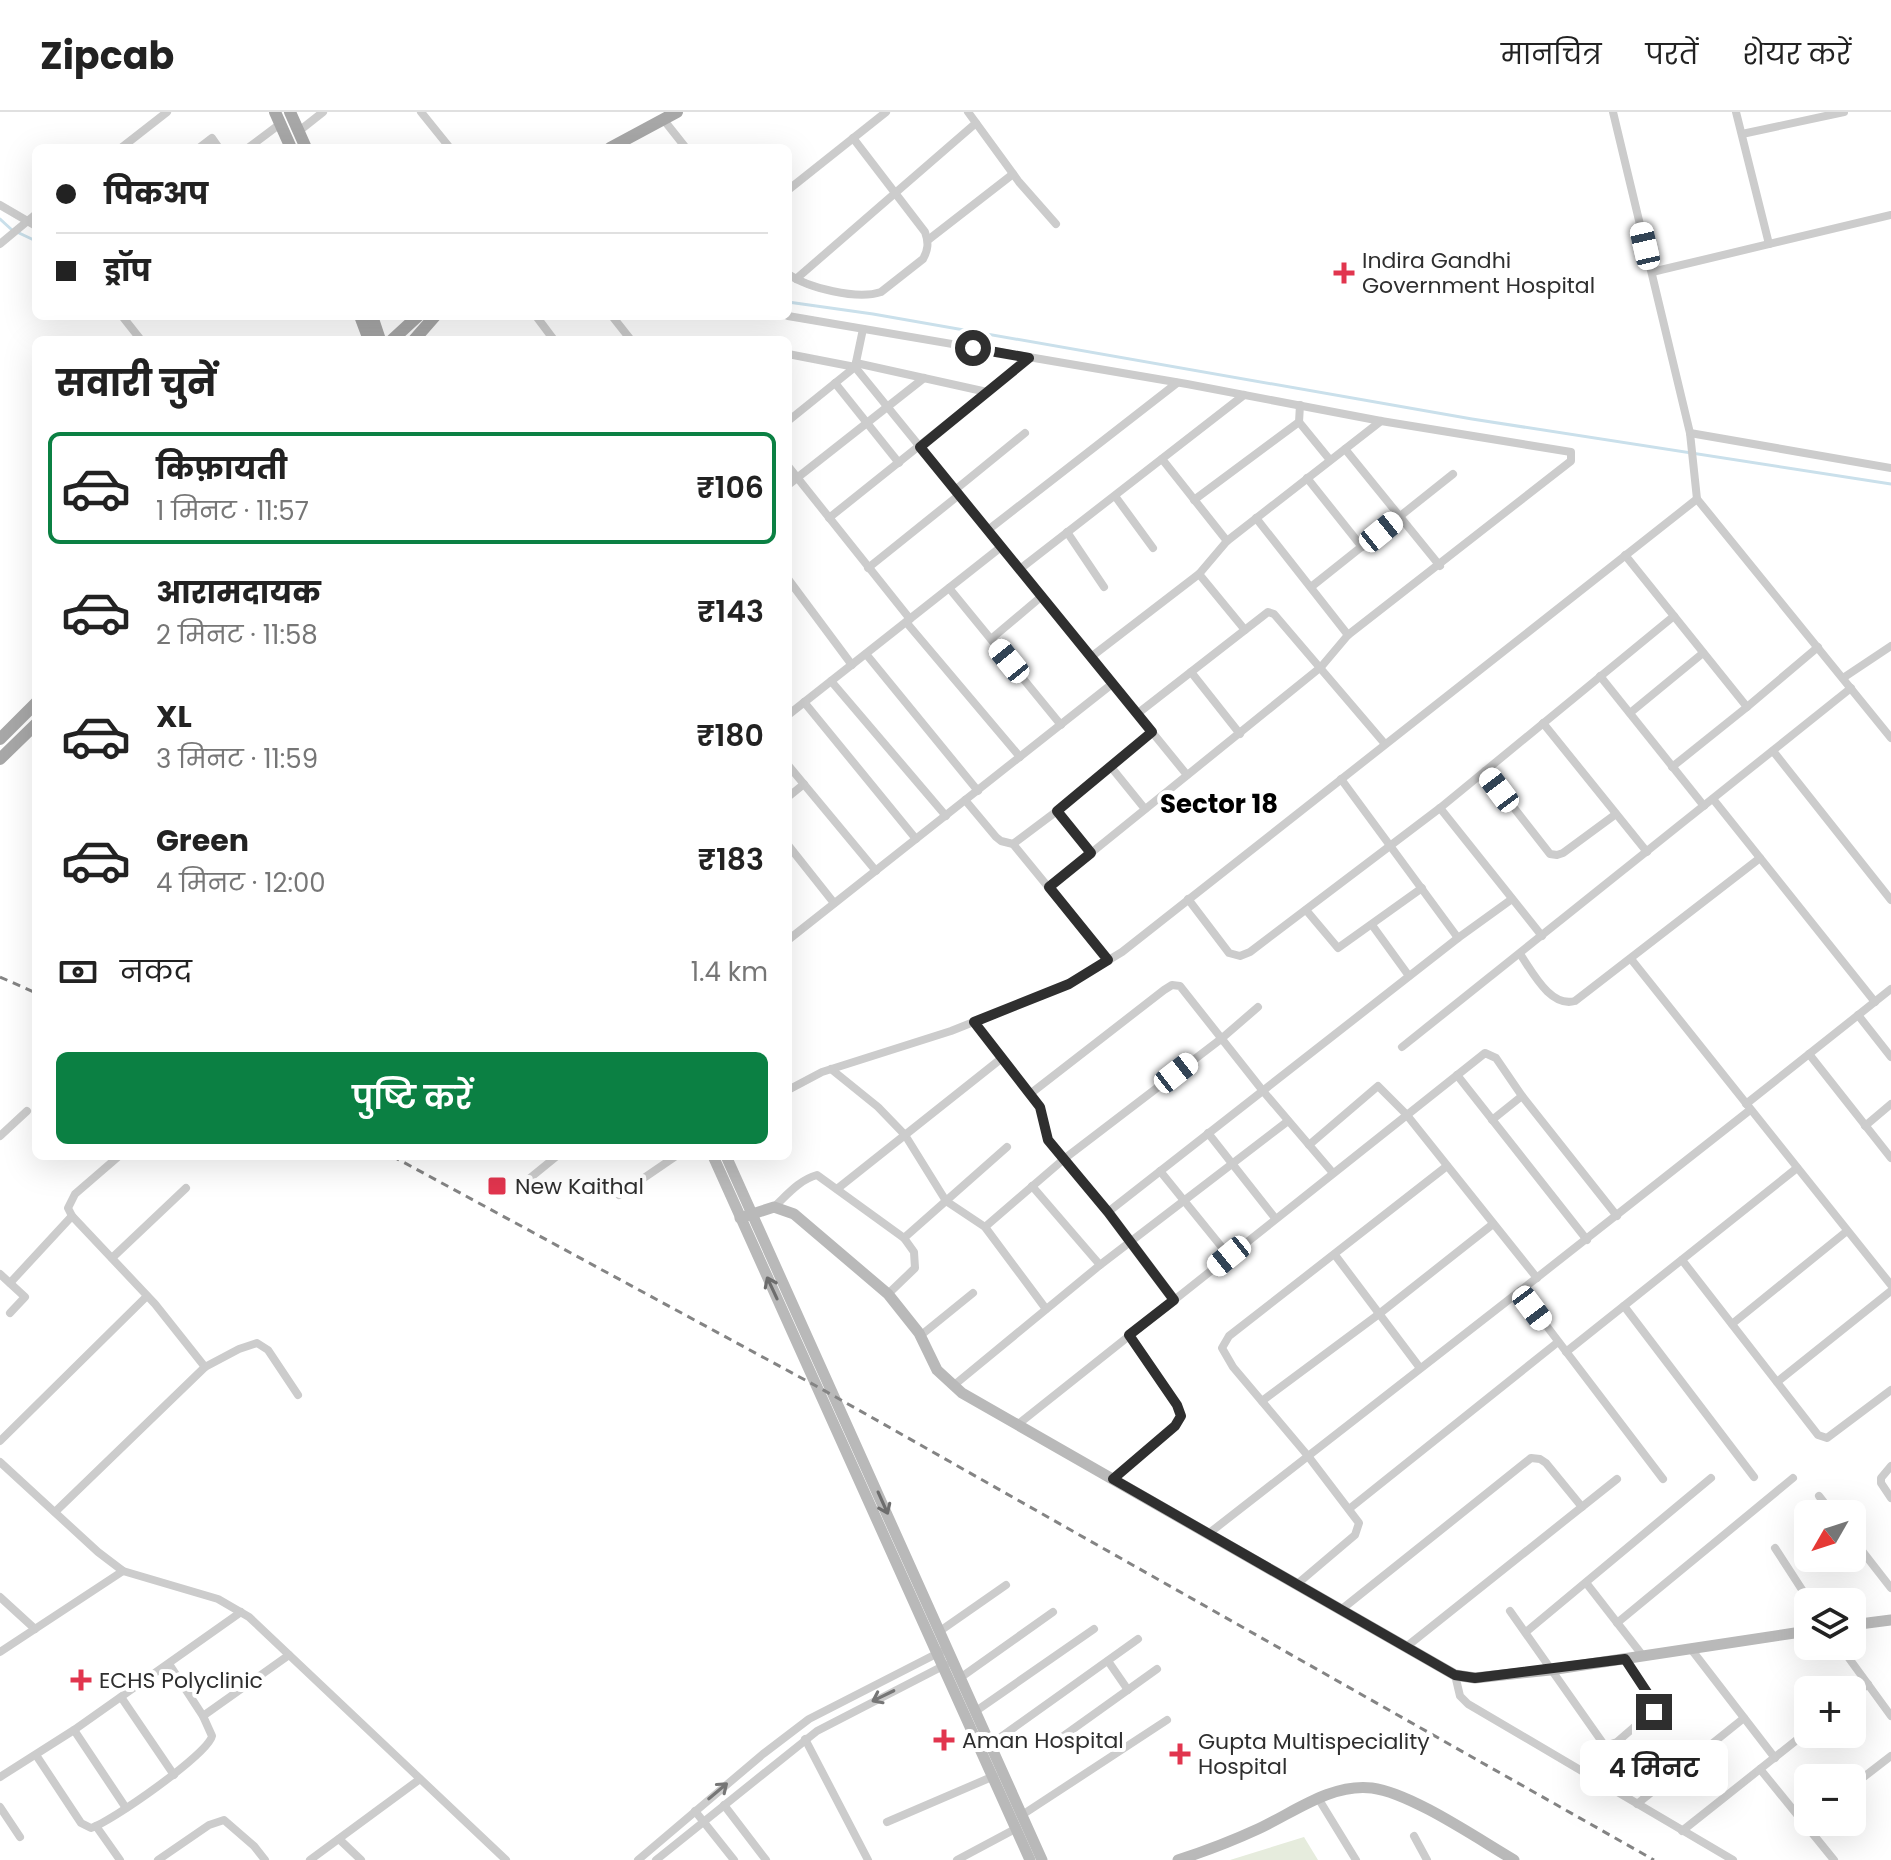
<!DOCTYPE html>
<html lang="hi">
<head>
<meta charset="utf-8">
<style>
  body { margin:0; font-family:Poppins,"Noto Sans Devanagari",sans-serif; background:#f6f6f6; color:#222; height:100vh; display:flex; flex-direction:column; font-size:30px; white-space:nowrap }
  * { box-sizing:border-box; margin:0 }
  p { font-size:26px; color:#767676 }
  .icon { flex:none; width:44px; height:44px; fill:none; stroke:currentColor; stroke-width:2; stroke-linecap:round; stroke-linejoin:round }
  .map { position:relative; flex:1; overflow:hidden }
  .drawer { position:absolute; left:32px; top:224px; width:760px; height:824px; display:flex; flex-direction:column; background:#fff; border-radius:12px; box-shadow:0 8px 32px #0002 }
  .drawer>* { flex:none }
  .hud { position:absolute; left:32px; top:32px; width:760px; height:176px; border-radius:12px; box-shadow:0 8px 32px #0002; display:grid; align-content:center; height:176px; padding:0 24px; background:#fff }
  .needle { width:52px; rotate:231deg }
  .buttons { position:absolute; left:1794px; top:1388px; display:grid; gap:16px }
  .buttons a { display:grid; place-items:center; width:72px; height:72px; border-radius:12px; background:#fff; box-shadow:0 8px 32px #0002; font-size:40px }
  .end { position:absolute; width:36px; height:36px; margin:-18px; border:10px solid #2f2f2f; background:#fff; box-shadow:0 0 0 4px #fff }
  .from { border-radius:50% }
  .bubble { position:absolute; height:56px; border-radius:12px; background:#fff; box-shadow:0 8px 32px #0002; font-size:26px; font-weight:600; line-height:56px; text-align:center }
  .car { position:absolute; width:24px; height:48px; margin:-24px -12px; border-radius:10px; box-shadow:0 0 6px 2px #0007; background:linear-gradient(#fff 24%,#345 0 40%,#fff 0 76%,#345 0 86%,#fff 0) }
  .hud b { display:flex; align-items:center; gap:28px; height:76px; font-size:30px }
  .hud b+b { border-top:2px solid #e0e0e0 }
  .hud i { width:20px; height:20px; background:#222 }
  ul { padding:0; list-style:none }
  li { display:flex; align-items:center; gap:24px; height:112px; margin:0 16px 12px; padding:0 8px; border:4px solid transparent; border-radius:12px }
  li div { flex:1 }
  li b { display:block; font-size:30px }
  li em { font-style:normal; font-weight:600 }
  li.active { border-color:#0b8043 }
  li>.icon { width:72px; height:72px; stroke-width:1.5 }
  h2 { padding:0 24px; font-size:36px; line-height:96px }
  .pay { display:flex; align-items:center; gap:20px; height:88px; padding:0 24px; font-size:30px }
  .pay p { margin-inline-start:auto }
  .button { display:flex; gap:16px; margin-top:auto; padding:16px 24px }
  .button a { flex:1; height:92px; border-radius:12px; background:#0b8043; color:#fff; font-size:32px; font-weight:600; line-height:92px; text-align:center }
  header { display:flex; align-items:center; gap:48px; box-sizing:border-box; height:112px; padding:0 40px; background:#fff; border-bottom:2px solid #e0e0e0 }
  header strong { font-size:38px }
  nav { display:flex; gap:44px; margin-inline-start:auto; font-size:28px }
  .map>svg:first-child { display:block }
</style>
</head>
<body>
<header>
<strong>Zipcab</strong>
<nav><a>मानचित्र</a><a>परतें</a><a>शेयर करें</a></nav>
</header>
<div class="map">
<svg width="1891" height="1748" viewBox="0 0 1891 1748">
  <rect width="100%" height="100%" fill="#fff"/>
  <!-- green -->
  <polygon fill="#e6ecdd" points="1304,1725 1318,1748 1230,1748"/>
  <g fill="none" stroke-linecap="round" stroke-linejoin="round">
    <!-- stream -->
    <g stroke="#cae0eb" stroke-width="3">
      <polyline points="0,107 12,118"/>
      <polyline points="19,121 36,129"/>
      <polyline points="788,190 873,202 1472,307 1891,372"/>
    </g>
    <!-- street -->
    <g stroke="#ccc" stroke-width="8">
      <polyline points="421,0 450,36"/>
      <polyline points="968,0 1019,70 1056,112"/>
      <polyline points="1613,0 1690,321 1697,387 1891,626"/>
      <polyline points="1736,0 1769,132"/>
      <polyline points="663,7 686,36"/>
      <polyline points="299,19 323,0"/>
      <polyline points="1742,22 1844,0"/>
      <polyline points="121,36 167,0"/>
      <polyline points="199,36 212,26 219,36"/>
      <polyline points="248,36 280,12"/>
      <polyline points="788,78 886,0"/>
      <polyline points="0,93 36,114"/>
      <polyline points="928,128 1013,62"/>
      <polyline points="0,132 36,102"/>
      <polyline points="1652,160 1891,103"/>
      <path d="M788,162c20,14 69,26 93,18l42,-33c5,-9 6,-16 2,-27l-72,-94"/>
      <polyline points="796,167 976,11"/>
      <polyline points="122,204 141,228"/>
      <polyline points="536,204 554,228"/>
      <polyline points="612,204 631,228"/>
      <polyline points="788,204 1187,272 1381,309 1571,340 1571,349 1348,523 1321,555 1049,775"/>
      <polyline points="863,217 855,255 1187,663"/>
      <polyline points="788,242 855,255"/>
      <polyline points="856,251 987,280"/>
      <polyline points="835,271 899,351"/>
      <polyline points="788,309 855,255"/>
      <polyline points="1299,310 1330,348"/>
      <polyline points="1690,321 1891,356"/>
      <polyline points="1345,337 1440,454"/>
      <polyline points="1162,347 1227,429"/>
      <polyline points="788,354 910,507"/>
      <polyline points="1307,366 1362,435"/>
      <polyline points="788,373 924,266"/>
      <polyline points="955,378 1025,321"/>
      <polyline points="1115,384 1153,436"/>
      <polyline points="1194,388 1299,310 1300,293"/>
      <polyline points="829,406 1029,246"/>
      <polyline points="1256,406 1348,523"/>
      <polyline points="988,418 1177,271"/>
      <polyline points="1067,420 1104,475"/>
      <polyline points="1625,443 1747,595 1672,655"/>
      <polyline points="868,456 959,383"/>
      <polyline points="1020,457 1244,283"/>
      <polyline points="1199,462 1227,429 1381,309"/>
      <polyline points="788,467 852,553"/>
      <polyline points="1311,475 1453,362"/>
      <polyline points="949,476 1061,613"/>
      <polyline points="906,510 1020,645"/>
      <polyline points="991,527 1042,484"/>
      <polyline points="866,542 978,679"/>
      <polyline points="1091,545 1199,462 1245,518"/>
      <polyline points="1191,560 1240,622"/>
      <polyline points="1600,564 1704,694"/>
      <polyline points="1843,566 1891,534"/>
      <polyline points="831,569 946,704"/>
      <polyline points="804,590 916,727"/>
      <polyline points="1747,595 1818,535"/>
      <polyline points="1630,601 1703,541"/>
      <polyline points="1137,602 1268,500 1274,502 1385,632"/>
      <polyline points="788,603 1001,435"/>
      <polyline points="1543,611 1647,740"/>
      <polyline points="1773,639 1891,788"/>
      <polyline points="788,653 876,759"/>
      <polyline points="1111,655 1145,697"/>
      <polyline points="1485,659 1550,742 1557,743 1563,741 1616,702"/>
      <polyline points="1341,667 1458,826"/>
      <polyline points="788,685 804,672"/>
      <polyline points="1713,687 1875,890"/>
      <polyline points="965,688 996,725 1001,729 1013,732 1108,848"/>
      <polyline points="1440,696 1542,824"/>
      <polyline points="1057,699 1091,741"/>
      <polyline points="1013,732 1057,699 1152,620"/>
      <polyline points="788,733 834,791"/>
      <polyline points="1188,787 1229,841 1240,844 1250,840 1440,696 1674,504"/>
      <polyline points="1306,798 1338,836 1422,776"/>
      <polyline points="1372,813 1409,864"/>
      <polyline points="788,828 1112,572"/>
      <path d="M1520,842c12,17 30,54 55,47l185,-143"/>
      <polyline points="1631,847 1891,1173"/>
      <polyline points="1858,903 1891,945"/>
      <polyline points="974,910 1040,995 1048,1028 1108,1100 1174,1188"/>
      <polyline points="1402,935 1851,576"/>
      <polyline points="1809,942 1891,1046"/>
      <polyline points="1002,946 905,1023 946,1089 985,1115 1046,1197"/>
      <polyline points="831,957 878,995 905,1023 837,1077"/>
      <polyline points="1457,963 1587,1128"/>
      <polyline points="788,978 822,960 951,919 1069,872 1122,840 1697,387"/>
      <polyline points="1030,982 1164,878 1172,873 1180,874 1263,979 1333,1061"/>
      <polyline points="1746,992 1891,877"/>
      <polyline points="1492,1008 1522,984"/>
      <polyline points="1865,1014 1891,992"/>
      <polyline points="1208,1021 1275,1106"/>
      <polyline points="0,1024 27,999"/>
      <polyline points="1309,1033 1378,974 1406,1002 1537,1166"/>
      <polyline points="119,1044 75,1082 68,1096 72,1104 155,1192 205,1255"/>
      <polyline points="1160,1059 1229,1144"/>
      <polyline points="530,1066 557,1044"/>
      <polyline points="1032,1074 1100,1153"/>
      <polyline points="619,1083 676,1044"/>
      <path d="M774,1095c13,-12 25,-27 43,-32l87,63 10,14 1,16 -27,26"/>
      <polyline points="1108,1100 1458,826 1512,787"/>
      <polyline points="985,1115 1064,1047 1221,927 1258,895"/>
      <polyline points="904,1126 1007,1035"/>
      <polyline points="1335,1143 1420,1256"/>
      <polyline points="112,1146 186,1076"/>
      <polyline points="1682,1148 1818,1323 1827,1326 1891,1278"/>
      <polyline points="0,1162 25,1185 10,1201"/>
      <polyline points="10,1171 72,1104"/>
      <polyline points="1624,1194 1754,1365"/>
      <polyline points="1732,1212 1847,1119"/>
      <polyline points="920,1224 973,1181"/>
      <polyline points="1566,1240 1797,1056"/>
      <polyline points="1777,1270 1891,1179"/>
      <polyline points="953,1274 1100,1153 1288,1009"/>
      <polyline points="1262,1289 1379,1202 1493,1112"/>
      <polyline points="1017,1313 1485,941 1496,946 1522,984 1617,1104"/>
      <polyline points="0,1329 147,1184"/>
      <polyline points="0,1350 98,1440 123,1459 218,1487 249,1505 506,1748"/>
      <polyline points="1891,1354 1881,1366 1881,1371 1891,1386"/>
      <polyline points="1113,1367 1175,1314 1181,1304 1177,1293 1129,1223"/>
      <polyline points="1663,1367 1520,1179 1750,998"/>
      <polyline points="1819,1384 1833,1402"/>
      <polyline points="1349,1397 1558,1230"/>
      <polyline points="55,1400 205,1255 239,1237 257,1231 268,1238 298,1283"/>
      <polyline points="1208,1422 1520,1179"/>
      <polyline points="1852,1426 1891,1476"/>
      <polyline points="1775,1436 1810,1490"/>
      <polyline points="1587,1472 1643,1544"/>
      <polyline points="1296,1473 1355,1423 1359,1411 1308,1344 1233,1255 1222,1236 1229,1224 1447,1054"/>
      <polyline points="0,1485 35,1517"/>
      <polyline points="1342,1497 1531,1346 1540,1347 1546,1351 1582,1395"/>
      <polyline points="1510,1499 1605,1634 1617,1630 1655,1597 1654,1591 1625,1547"/>
      <polyline points="1617,1511 1793,1366"/>
      <polyline points="940,1519 1006,1473"/>
      <polyline points="1526,1520 1711,1366"/>
      <polyline points="1840,1534 1891,1604"/>
      <polyline points="1406,1535 1617,1367"/>
      <polyline points="1691,1537 1775,1646"/>
      <polyline points="0,1540 123,1459"/>
      <polyline points="1108,1549 1128,1578"/>
      <polyline points="1455,1563 1460,1584 1468,1592 1733,1748"/>
      <polyline points="960,1566 1053,1500"/>
      <polyline points="121,1585 174,1663"/>
      <polyline points="1852,1585 1868,1572"/>
      <polyline points="976,1599 1094,1517"/>
      <polyline points="203,1604 289,1543"/>
      <polyline points="74,1618 126,1696"/>
      <polyline points="1062,1625 1157,1557"/>
      <polyline points="805,1627 868,1748"/>
      <polyline points="991,1632 1138,1527"/>
      <path d="M36,1643l45,68 10,5c20,-6 117,-74 121,-92l-9,-20 -34,-52"/>
      <polyline points="1760,1657 1834,1748"/>
      <polyline points="0,1665 74,1618 241,1500"/>
      <polyline points="1852,1674 1891,1644"/>
      <polyline points="1318,1686 1356,1748"/>
      <polyline points="1637,1692 1744,1606"/>
      <polyline points="724,1693 766,1748"/>
      <polyline points="0,1695 20,1725"/>
      <polyline points="695,1699 734,1748"/>
      <polyline points="1022,1703 1167,1608"/>
      <polyline points="887,1710 994,1664"/>
      <polyline points="96,1714 120,1748"/>
      <polyline points="1682,1719 1808,1619"/>
      <polyline points="1414,1724 1427,1748"/>
      <polyline points="339,1727 361,1748"/>
      <polyline points="158,1748 209,1713 224,1708 254,1734 265,1748"/>
      <polyline points="310,1748 420,1667"/>
      <polyline points="638,1748 763,1642 809,1607 942,1539"/>
      <polyline points="656,1748 817,1619 945,1553"/>
      <polyline points="957,1748 1017,1716"/>
    </g>
    <!-- secondary -->
    <g stroke="#b9b9b9" stroke-width="11">
      <polyline points="713,1044 1030,1748"/>
      <polyline points="726,1044 1042,1748"/>
      <polyline points="740,1106 774,1095 794,1102 888,1182 919,1221 937,1258 962,1281 1455,1563 1475,1566 1550,1558 1808,1519"/>
      <polyline points="1852,1513 1891,1508"/>
      <path d="M1178,1748c28,-9 54,-19 80,-31 35,-16 73,-46 114,-41 39,5 106,51 142,72"/>
    </g>
    <!-- primary -->
    <g stroke="#a7a7a7" stroke-width="12">
      <polyline points="275,0 291,36"/>
      <polyline points="290,0 306,36"/>
      <polyline points="610,36 677,0"/>
      <polyline points="360,204 369,228"/>
      <polyline points="372,204 380,228"/>
      <polyline points="392,228 418,204"/>
      <polyline points="414,228 435,204"/>
      <polyline points="0,627 36,591"/>
      <polyline points="0,647 36,612"/>
    </g>
    <!-- rail -->
    <g stroke="#848484" stroke-width="3" stroke-dasharray="8 6" stroke-linecap="butt">
      <polyline points="0,865 36,881"/>
      <polyline points="392,1044 818,1275 1654,1748"/>
    </g>
  </g>
  <!-- one-way arrows -->
  <defs><path id="oneway-shaft" d="M-6 0H5M1.5-3L5.5 0L1.5 3" fill="none" stroke-width="1.6" stroke-linecap="round" stroke-linejoin="round" transform="scale(2)"/></defs>
  <g stroke="#6d6d6d">
    <use href="#oneway-shaft" transform="translate(772 1176) rotate(-115)"/>
    <use href="#oneway-shaft" transform="translate(883 1391) rotate(66)"/>
  </g>
  <g stroke="#767676">
    <use href="#oneway-shaft" transform="translate(883 1584) rotate(154)"/>
    <use href="#oneway-shaft" transform="translate(718 1679) rotate(-40)"/>
  </g>
  <g fill="none" stroke-linecap="round" stroke-linejoin="round">
    <!-- route -->
    <polyline stroke="#2f2f2f" stroke-width="10" points="973,236 1029,246 920,335 1152,620 1057,699 1091,741 1049,775 1108,848 1069,872 974,910 1040,995 1048,1028 1108,1100 1174,1188 1129,1223 1177,1293 1181,1304 1175,1314 1113,1367 1455,1563 1475,1566 1625,1547 1654,1591 1654,1600"/>
  </g>
  <!-- markers -->
  <g fill="#e1354e" stroke="#fff" stroke-width="3">
    <path d="M1340 149h8v8h8v8h-8v8h-8v-8h-8v-8h8z"/>
    <rect x="487" y="1064" width="20" height="20" rx="4"/>
    <path d="M77 1556h8v8h8v8h-8v8h-8v-8h-8v-8h8z"/>
    <path d="M940 1616h8v8h8v8h-8v8h-8v-8h-8v-8h8z"/>
    <path d="M1176 1630h8v8h8v8h-8v8h-8v-8h-8v-8h8z"/>
  </g>
  <g text-anchor="middle" stroke-width="8" stroke-linejoin="round" paint-order="stroke">
    <!-- poi labels -->
    <g font-size="22" fill="#2f2f2f" stroke="#fff" text-anchor="start">
      <text x="1362" y="156">Indira Gandhi<tspan x="1362" dy="25">Government Hospital</tspan></text>
      <text x="515" y="1082">New Kaithal</text>
      <text x="99" y="1576">ECHS Polyclinic</text>
      <text x="962" y="1636">Aman Hospital</text>
      <text x="1198" y="1637">Gupta Multispeciality<tspan x="1198" dy="25">Hospital</tspan></text>
    </g>
    <!-- quarter labels -->
    <g font-size="26" font-weight="bold" fill="#000" stroke="#fff">
      <text x="1219" y="701">Sector 18</text>
    </g>
  </g>
</svg>
<div class="buttons">
<a><svg class="needle" viewBox="-14 -14 28 28"><path d="M0-13l5 13h-10z" fill="#e53935"/><path d="M0 13l5-13h-10z" fill="#767676"/></svg></a>
<a><svg class="icon" aria-label="layers" viewBox="0 0 24 24"><path d="M12 4l9 5-9 5-9-5zM3 14l9 5 9-5"/></svg></a>
<a>+</a>
<a>−</a>
</div>
<i class="end from" style="left:973px;top:236px"></i>
<i class="end" style="left:1654px;top:1600px"></i>
<div class="bubble" style="left:1580px;top:1628px;width:148px">4 मिनट</div>
<i class="car" style="left:1645px;top:134px;rotate:347deg"></i>
<i class="car" style="left:1381px;top:420px;rotate:51deg"></i>
<i class="car" style="left:1009px;top:549px;rotate:321deg"></i>
<i class="car" style="left:1499px;top:678px;rotate:323deg"></i>
<i class="car" style="left:1176px;top:961px;rotate:52deg"></i>
<i class="car" style="left:1229px;top:1144px;rotate:231deg"></i>
<i class="car" style="left:1532px;top:1196px;rotate:143deg"></i>
<div class="hud">
<b><i class="from"></i>पिकअप</b>
<b><i></i>ड्रॉप</b>
</div>
<section class="drawer">
<h2>सवारी चुनें</h2>
<ul>
<li class="active"><svg class="icon" aria-label="car" viewBox="0 0 24 24"><path d="M5 17H2v-5l4-1 3-4h7l3 4 3 1v5h-3M9 17h6M6 11h13"/><circle cx="7" cy="17" r="2"/><circle cx="17" cy="17" r="2"/></svg><div><b>किफ़ायती</b><p>1 मिनट · 11:57</p></div><em>₹106</em></li>
<li><svg class="icon" aria-label="car" viewBox="0 0 24 24"><path d="M5 17H2v-5l4-1 3-4h7l3 4 3 1v5h-3M9 17h6M6 11h13"/><circle cx="7" cy="17" r="2"/><circle cx="17" cy="17" r="2"/></svg><div><b>आरामदायक</b><p>2 मिनट · 11:58</p></div><em>₹143</em></li>
<li><svg class="icon" aria-label="car" viewBox="0 0 24 24"><path d="M5 17H2v-5l4-1 3-4h7l3 4 3 1v5h-3M9 17h6M6 11h13"/><circle cx="7" cy="17" r="2"/><circle cx="17" cy="17" r="2"/></svg><div><b>XL</b><p>3 मिनट · 11:59</p></div><em>₹180</em></li>
<li><svg class="icon" aria-label="car" viewBox="0 0 24 24"><path d="M5 17H2v-5l4-1 3-4h7l3 4 3 1v5h-3M9 17h6M6 11h13"/><circle cx="7" cy="17" r="2"/><circle cx="17" cy="17" r="2"/></svg><div><b>Green</b><p>4 मिनट · 12:00</p></div><em>₹183</em></li>
</ul>
<div class="pay"><svg class="icon" aria-label="cash" viewBox="0 0 24 24"><path d="M3 7h18v10H3z"/><circle cx="12" cy="12" r="2"/></svg>नकद<p>1.4 km</p></div>
<div class="button"><a>पुष्टि करें</a></div>
</section>
</div>
</body>
</html>
